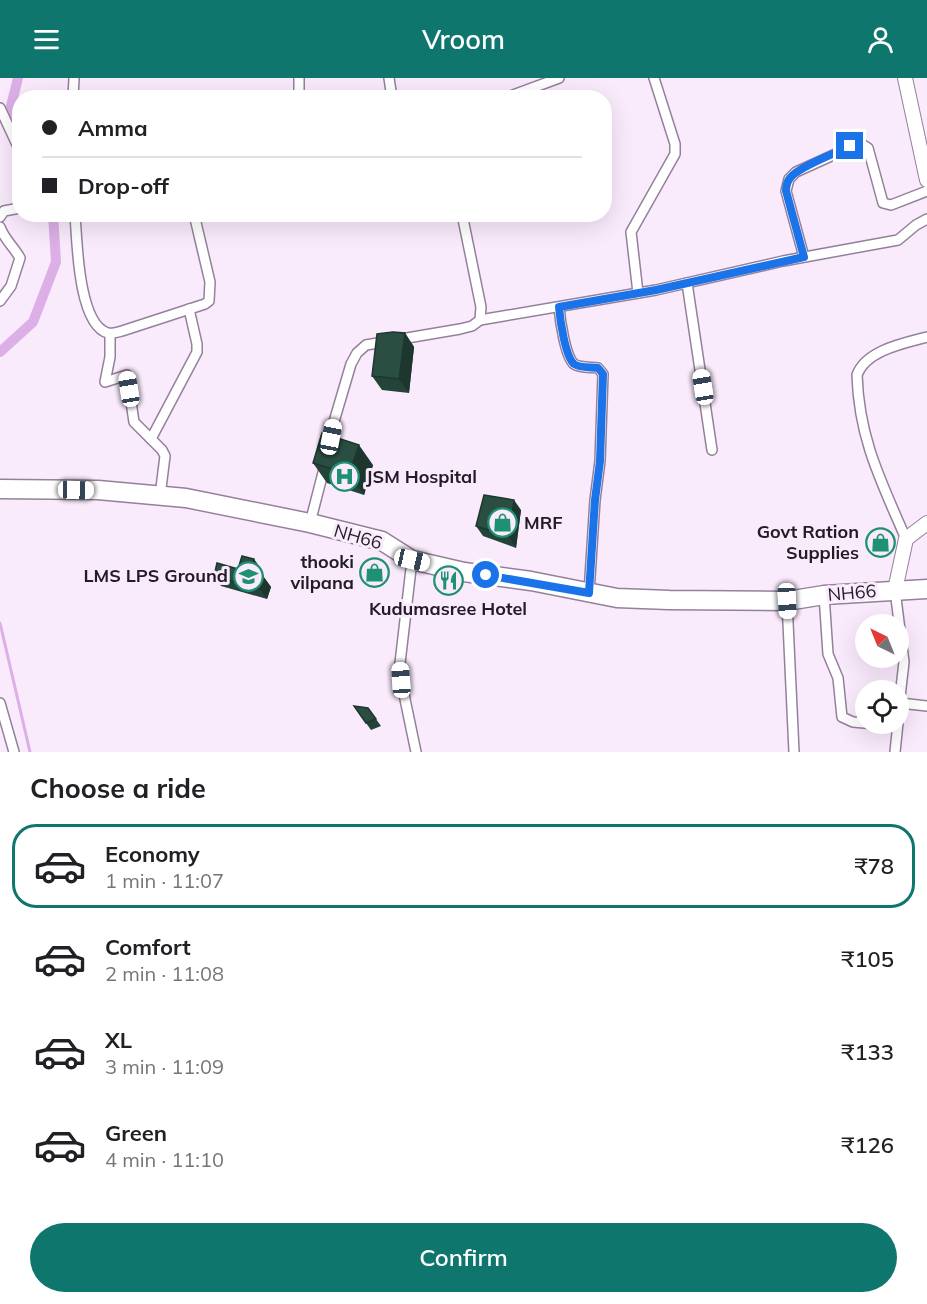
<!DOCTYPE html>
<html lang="en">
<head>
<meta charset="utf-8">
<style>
  body { margin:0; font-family:Mulish,sans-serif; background:#f2f2f2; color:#202124; height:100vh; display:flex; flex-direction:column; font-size:22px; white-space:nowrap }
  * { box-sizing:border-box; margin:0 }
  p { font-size:20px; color:#757577 }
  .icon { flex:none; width:33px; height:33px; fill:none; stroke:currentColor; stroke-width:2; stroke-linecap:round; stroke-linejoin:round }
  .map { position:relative; height:674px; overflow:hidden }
  .panel { display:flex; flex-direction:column; background:#fff; flex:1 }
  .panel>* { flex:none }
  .hud { position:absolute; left:12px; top:12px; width:600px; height:132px; border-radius:24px; box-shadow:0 6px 24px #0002; display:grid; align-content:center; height:132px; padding:0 30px; background:#fff }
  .needle { width:39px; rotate:317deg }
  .tools { position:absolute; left:855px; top:536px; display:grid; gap:12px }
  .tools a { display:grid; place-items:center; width:54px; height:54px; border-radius:50%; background:#fff; box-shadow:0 6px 24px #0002; font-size:30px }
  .end { position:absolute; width:27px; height:27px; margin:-14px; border:8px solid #1a73e8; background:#fff; box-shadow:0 0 0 3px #fff }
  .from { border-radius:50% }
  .car { position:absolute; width:18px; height:36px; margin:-18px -9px; border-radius:8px; box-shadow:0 0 4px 2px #0007; background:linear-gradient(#fff 24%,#345 0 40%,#fff 0 76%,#345 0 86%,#fff 0) }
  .hud b { display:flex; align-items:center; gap:21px; height:57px; font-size:22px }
  .hud b+b { border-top:2px solid #e0e0e0 }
  .hud i { width:15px; height:15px; background:#202124 }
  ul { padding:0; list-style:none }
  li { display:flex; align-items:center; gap:18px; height:84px; margin:0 12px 9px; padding:0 18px; border:3px solid transparent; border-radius:24px }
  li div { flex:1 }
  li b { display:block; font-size:22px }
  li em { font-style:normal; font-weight:600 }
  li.on { border-color:#0f766e }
  li>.icon { width:54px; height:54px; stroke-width:1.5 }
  h2 { padding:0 30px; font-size:27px; line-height:72px }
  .action { display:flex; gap:12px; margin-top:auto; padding:12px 30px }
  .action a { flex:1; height:69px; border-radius:36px; background:#0f766e; color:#fff; font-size:24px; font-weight:600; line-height:69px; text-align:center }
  header { display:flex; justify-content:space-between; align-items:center; height:78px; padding:0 30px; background:#0f766e; color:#fff; font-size:27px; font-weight:600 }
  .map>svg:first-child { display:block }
</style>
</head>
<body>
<header><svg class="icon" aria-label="menu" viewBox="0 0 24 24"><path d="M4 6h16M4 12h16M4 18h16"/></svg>Vroom<svg class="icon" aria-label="person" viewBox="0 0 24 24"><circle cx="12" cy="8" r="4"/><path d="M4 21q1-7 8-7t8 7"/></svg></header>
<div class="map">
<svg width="927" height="674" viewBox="0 0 927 674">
  <rect width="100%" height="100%" fill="#f9eafc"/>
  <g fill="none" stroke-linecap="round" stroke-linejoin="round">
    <!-- stream -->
    <polyline stroke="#dcb0e7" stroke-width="3" points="0,545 30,674"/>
    <!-- canal -->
    <g stroke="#dcb0e7" stroke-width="10">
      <polyline points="18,0 11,28 20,47"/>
      <polyline points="0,274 33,244 56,184 53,136"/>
    </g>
    <defs>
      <g id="street">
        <polyline points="299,0 299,20"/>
        <polyline points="389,0 392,20"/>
        <polyline points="73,20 74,0"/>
        <polyline points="505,20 559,0"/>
        <polyline points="0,30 20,73"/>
        <path d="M75,136c2,26 3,111 33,119 4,1 10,-1 14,-2l83,-27 4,-3 1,-19 -16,-68"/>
        <polyline points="0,139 4,133 20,130"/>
        <path d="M0,149c4,12 14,20 20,31l-9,28 -11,15"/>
        <polyline points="804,179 786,113 789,101 796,94 860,65 868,70 883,125 891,127 927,113"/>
        <polyline points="687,205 712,372"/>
        <polyline points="638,215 631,154 675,76 675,66 654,0"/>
        <path d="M559,229c1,12 6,49 15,57 5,4 18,3 24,4l5,6 -3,87 -5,39 -6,93"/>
        <polyline points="480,242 656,212 783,183 898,162 916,147 927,141"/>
        <polyline points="110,256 110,279 105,304 127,297 134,344 151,361"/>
        <polyline points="329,367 333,347 351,286 357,275 366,267 460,251 472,248 480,242 481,229 462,136"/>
        <polyline points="160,418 165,378 162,372 151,361 197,274 197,266 189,231"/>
        <polyline points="310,445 325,387"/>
        <path d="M906,461c-25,-58 -47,-100 -49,-164 9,-25 48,-32 70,-38"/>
        <polyline points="412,482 400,585 401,602 416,674"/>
        <polyline points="895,512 904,584 898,636"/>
        <polyline points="824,517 828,576 838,600 842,639 853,644 897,648"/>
        <polyline points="787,523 794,674"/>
        <polyline points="0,625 14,674"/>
        <polyline points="900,625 927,628"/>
        <polyline points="895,674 898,645"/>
      </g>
      <g id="secondary">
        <polyline points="905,0 927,102"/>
        <polyline points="895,512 906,461 927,445"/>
      </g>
      <polyline id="highway" points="0,411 98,412 186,420 310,445 382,463 412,482 464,494 531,503 617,520 669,522 787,523 824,517 927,511"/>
    </defs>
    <!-- street casing -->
    <use href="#street" stroke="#95809b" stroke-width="12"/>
    <!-- secondary casing -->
    <use href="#secondary" stroke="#95809b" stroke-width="16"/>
    <!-- highway casing -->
    <use href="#highway" stroke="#95809b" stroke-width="21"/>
    <!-- street -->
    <use href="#street" stroke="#fff" stroke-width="9"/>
    <!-- secondary -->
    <use href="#secondary" stroke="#fff" stroke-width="14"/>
    <!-- highway -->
    <use href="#highway" stroke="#fff" stroke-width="18"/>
  </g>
  <!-- wall -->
  <g fill="#244439">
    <polygon points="405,255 414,269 409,315 382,312 372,298"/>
    <polygon points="313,385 373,387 364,417 327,405"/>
    <polygon points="521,432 516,470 483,458 476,448"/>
    <polygon points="238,491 262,492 260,498 263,498 271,509 267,521 221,508 214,498"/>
    <polygon points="354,628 368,630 381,648 371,652"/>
  </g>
  <!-- shaded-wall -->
  <g fill="#1d372e">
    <polygon points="405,255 414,269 409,315 399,301"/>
    <polygon points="359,367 373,387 364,417 349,396"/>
    <polygon points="514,422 521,432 516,470 509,459"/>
    <polygon points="254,481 262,492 258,505 250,495"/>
    <polygon points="263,498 271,509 267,521 260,511"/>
  </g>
  <!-- building -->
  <g fill="#2a4f42" stroke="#1d372e" stroke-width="1.5">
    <polygon points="393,254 405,255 399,301 372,298 377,256"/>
    <polygon points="322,355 359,367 349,396 313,385"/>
    <polygon points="484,417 514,422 509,459 476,448"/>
    <polygon points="242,478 254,481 250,495 263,498 260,511 214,498 217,485 238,491"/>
    <polygon points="354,628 368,630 376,641 366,645"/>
  </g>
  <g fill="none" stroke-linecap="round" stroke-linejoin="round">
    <!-- route -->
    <path stroke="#1a73e8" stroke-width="8" d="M486,497l103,18 6,-93 5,-39 3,-87 -5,-6c-6,-1 -19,0 -24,-4 -9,-8 -14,-45 -15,-57l97,-17 148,-33 -18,-66c0,-5 1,-9 4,-13 8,-11 46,-25 60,-32"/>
  </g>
  <!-- icons -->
  <defs>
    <symbol id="hospital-ring" viewBox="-11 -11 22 22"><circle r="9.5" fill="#f9eafc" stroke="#1e9173" stroke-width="1.5"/><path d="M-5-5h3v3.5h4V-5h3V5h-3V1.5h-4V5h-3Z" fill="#1e9173"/></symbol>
    <symbol id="shop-ring" viewBox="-11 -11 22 22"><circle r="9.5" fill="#f9eafc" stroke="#1e9173" stroke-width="1.5"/><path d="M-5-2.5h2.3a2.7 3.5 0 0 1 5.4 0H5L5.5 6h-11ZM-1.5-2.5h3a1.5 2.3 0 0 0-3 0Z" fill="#1e9173"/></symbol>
    <symbol id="school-ring" viewBox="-11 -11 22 22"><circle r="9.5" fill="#f9eafc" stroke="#1e9173" stroke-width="1.5"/><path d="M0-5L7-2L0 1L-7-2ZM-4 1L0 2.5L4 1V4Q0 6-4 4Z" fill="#1e9173"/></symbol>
    <symbol id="restaurant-ring" viewBox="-11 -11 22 22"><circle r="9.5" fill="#f9eafc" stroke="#1e9173" stroke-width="1.5"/><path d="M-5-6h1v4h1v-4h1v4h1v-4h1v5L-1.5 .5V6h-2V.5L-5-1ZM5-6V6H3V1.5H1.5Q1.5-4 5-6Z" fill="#1e9173"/></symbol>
  </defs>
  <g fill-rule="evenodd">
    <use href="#hospital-ring" x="328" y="382" width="33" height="33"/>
    <use href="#shop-ring" x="486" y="428" width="33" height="33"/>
    <use href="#shop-ring" x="864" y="448" width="33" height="33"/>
    <use href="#shop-ring" x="358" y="478" width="33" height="33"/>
    <use href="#school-ring" x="232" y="482" width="33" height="33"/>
    <use href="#restaurant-ring" x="432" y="486" width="33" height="33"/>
  </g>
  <g text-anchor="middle" stroke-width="6" stroke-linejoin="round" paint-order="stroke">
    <!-- poi labels -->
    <g font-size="18" font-weight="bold" fill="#231b26" stroke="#f9eafc" text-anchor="end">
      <text x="366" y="405" text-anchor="start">JSM Hospital</text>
      <text x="524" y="451" text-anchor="start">MRF</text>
      <text x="859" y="460">Govt Ration<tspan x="859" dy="21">Supplies</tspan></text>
      <text x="354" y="490">thooki<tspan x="354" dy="21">vilpana</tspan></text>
      <text x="228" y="504">LMS LPS Ground</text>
      <text x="448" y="537" text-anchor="middle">Kudumasree Hotel</text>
    </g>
    <!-- street labels -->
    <g font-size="18" fill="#231b26" stroke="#f9eafc">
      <text transform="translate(358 459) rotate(16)" y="6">NH66</text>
      <text transform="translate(852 515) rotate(-5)" y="6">NH66</text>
    </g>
  </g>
</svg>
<div class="tools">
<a><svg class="needle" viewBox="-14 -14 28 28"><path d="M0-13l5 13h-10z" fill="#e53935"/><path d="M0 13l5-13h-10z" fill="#757577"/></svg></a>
<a><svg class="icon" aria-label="locate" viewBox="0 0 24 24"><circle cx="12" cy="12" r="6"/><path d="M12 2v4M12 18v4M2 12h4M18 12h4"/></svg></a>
</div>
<i class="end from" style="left:486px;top:497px"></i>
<i class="end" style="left:850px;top:68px"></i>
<i class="car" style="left:703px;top:309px;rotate:351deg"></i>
<i class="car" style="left:129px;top:311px;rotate:351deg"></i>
<i class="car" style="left:331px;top:359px;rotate:11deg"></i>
<i class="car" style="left:76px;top:412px;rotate:91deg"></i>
<i class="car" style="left:412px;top:482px;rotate:103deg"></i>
<i class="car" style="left:787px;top:523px;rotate:177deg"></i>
<i class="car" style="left:401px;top:602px;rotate:356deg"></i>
<div class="hud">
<b><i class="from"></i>Amma</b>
<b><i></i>Drop-off</b>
</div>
</div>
<section class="panel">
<h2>Choose a ride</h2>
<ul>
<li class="on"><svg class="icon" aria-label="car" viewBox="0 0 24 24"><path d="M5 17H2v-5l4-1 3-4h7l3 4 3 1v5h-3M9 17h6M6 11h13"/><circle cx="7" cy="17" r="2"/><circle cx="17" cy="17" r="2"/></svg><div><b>Economy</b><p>1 min · 11:07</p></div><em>₹78</em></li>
<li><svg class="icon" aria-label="car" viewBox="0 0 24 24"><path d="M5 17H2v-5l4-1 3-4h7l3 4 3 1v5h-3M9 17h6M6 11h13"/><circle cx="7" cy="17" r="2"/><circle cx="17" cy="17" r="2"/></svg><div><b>Comfort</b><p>2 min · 11:08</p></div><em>₹105</em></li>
<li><svg class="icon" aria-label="car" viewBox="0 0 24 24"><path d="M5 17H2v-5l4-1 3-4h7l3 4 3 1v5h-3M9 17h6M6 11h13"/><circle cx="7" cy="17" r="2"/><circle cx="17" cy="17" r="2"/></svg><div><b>XL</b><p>3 min · 11:09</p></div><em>₹133</em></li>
<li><svg class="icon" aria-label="car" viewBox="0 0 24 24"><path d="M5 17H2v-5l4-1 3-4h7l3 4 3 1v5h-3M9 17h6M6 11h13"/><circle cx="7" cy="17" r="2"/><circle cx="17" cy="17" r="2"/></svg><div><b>Green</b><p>4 min · 11:10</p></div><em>₹126</em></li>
</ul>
<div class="action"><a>Confirm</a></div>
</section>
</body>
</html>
